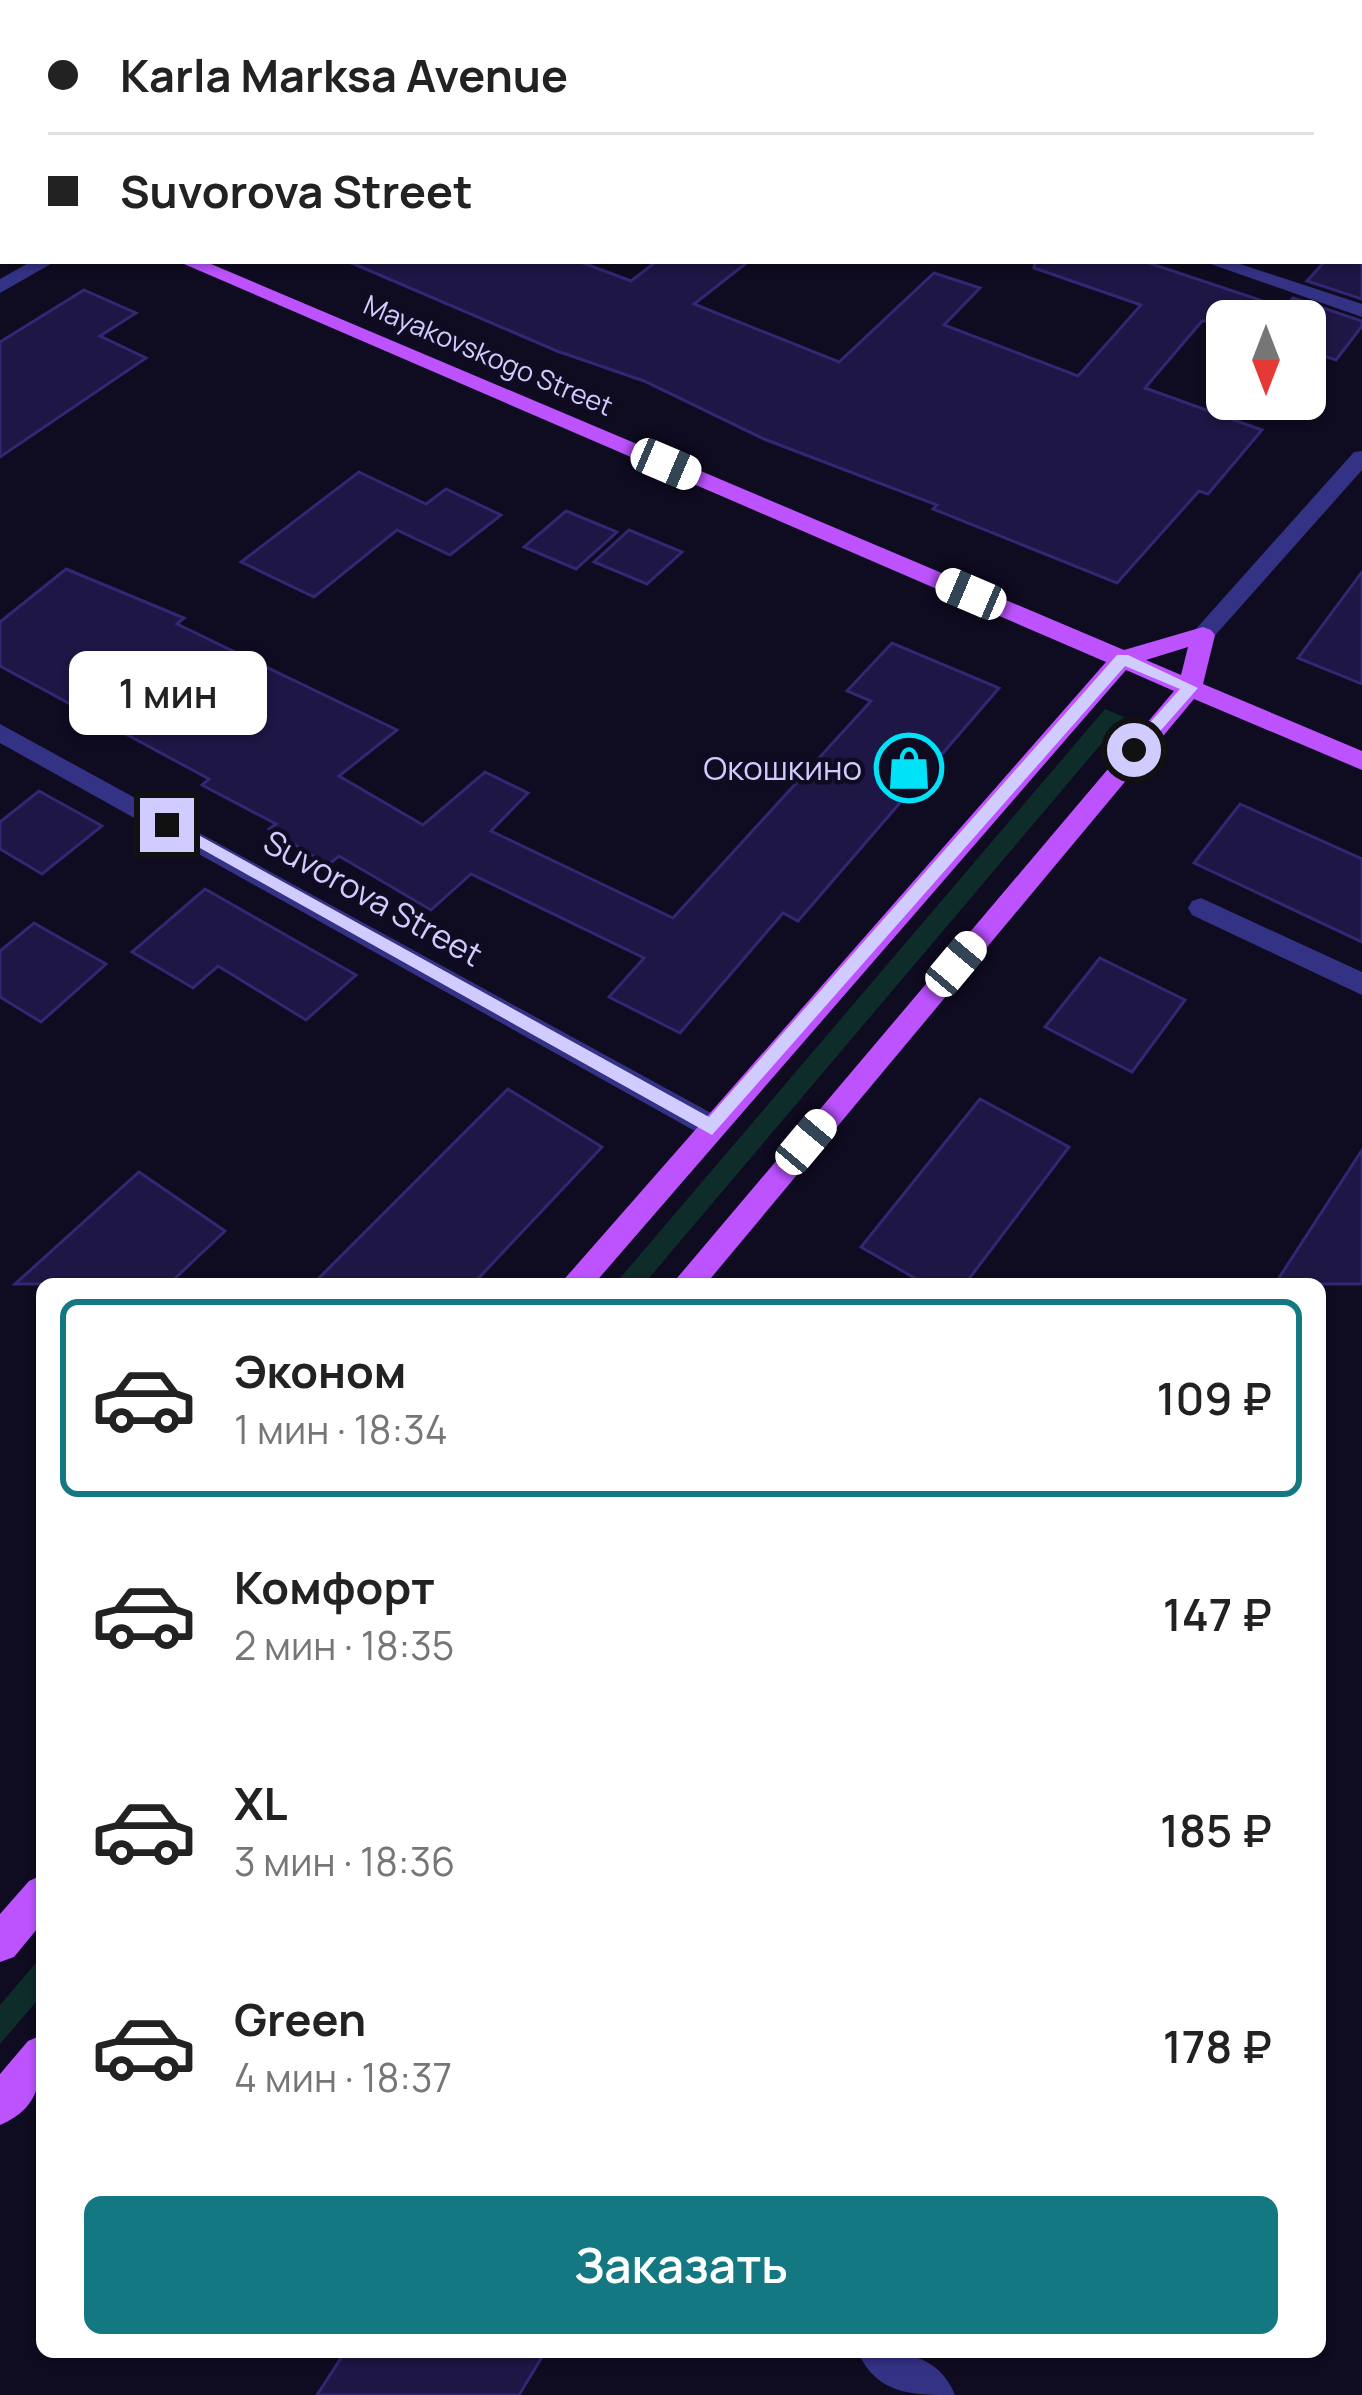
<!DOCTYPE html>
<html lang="ru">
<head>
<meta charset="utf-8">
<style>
  body { margin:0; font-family:Manrope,sans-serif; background:#f6f6f6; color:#222; height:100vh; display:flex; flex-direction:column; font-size:45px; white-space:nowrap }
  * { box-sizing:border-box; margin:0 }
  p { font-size:39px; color:#767676 }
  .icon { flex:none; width:66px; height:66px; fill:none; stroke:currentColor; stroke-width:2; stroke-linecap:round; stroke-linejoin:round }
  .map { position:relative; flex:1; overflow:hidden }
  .side { position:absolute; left:36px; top:1278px; width:1290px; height:1080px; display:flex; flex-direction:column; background:#fff; border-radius:18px; box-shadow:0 3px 9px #0004 }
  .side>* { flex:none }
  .hud { position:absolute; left:0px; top:0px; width:1362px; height:264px; box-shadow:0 3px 9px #0004; display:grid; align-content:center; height:264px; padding:0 48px; background:#fff }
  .needle { width:78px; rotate:180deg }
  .fabs { position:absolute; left:1206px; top:300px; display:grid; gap:24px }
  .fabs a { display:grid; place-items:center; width:120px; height:120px; border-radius:18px; background:#fff; box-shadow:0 3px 9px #0004; font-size:60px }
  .end { position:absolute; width:54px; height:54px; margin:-27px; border:15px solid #d1ccff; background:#111; box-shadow:0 0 0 6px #111 }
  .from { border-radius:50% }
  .bubble { position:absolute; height:84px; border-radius:18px; background:#fff; box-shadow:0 3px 9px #0004; font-size:39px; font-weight:600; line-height:84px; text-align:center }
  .car { position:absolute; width:36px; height:72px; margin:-36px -18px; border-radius:15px; box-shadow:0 0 9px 3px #0007; background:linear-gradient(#fff 24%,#345 0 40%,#fff 0 76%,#345 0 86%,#fff 0) }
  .hud b { display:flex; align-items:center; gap:42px; height:114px; font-size:45px }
  .hud b+b { border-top:3px solid #e0e0e0 }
  .hud i { width:30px; height:30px; background:#222 }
  ul { padding:21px 0 0; list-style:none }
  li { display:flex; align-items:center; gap:36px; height:198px; margin:0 24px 18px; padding:0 24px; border:6px solid transparent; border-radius:18px }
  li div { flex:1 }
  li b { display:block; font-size:45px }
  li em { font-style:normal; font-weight:600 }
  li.current { border-color:#137882 }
  li>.icon { width:108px; height:108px; stroke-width:1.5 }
  .action { display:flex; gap:24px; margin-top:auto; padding:24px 48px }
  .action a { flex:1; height:138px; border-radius:18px; background:#137882; color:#fff; font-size:48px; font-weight:600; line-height:138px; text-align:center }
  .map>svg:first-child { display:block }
</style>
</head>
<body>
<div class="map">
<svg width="1362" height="2395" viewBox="0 0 1362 2395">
  <rect width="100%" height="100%" fill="#0f0b21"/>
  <!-- green -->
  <g fill="#0e2c2a">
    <polygon points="1105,709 1124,717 644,1284 615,1284"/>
    <polygon points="42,1956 42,1995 0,2044 0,2005"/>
  </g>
  <!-- building -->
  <g fill="#1e1644" stroke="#332672" stroke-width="3">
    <polygon points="347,261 578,261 631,281 657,261 749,261 694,304 839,362 934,273 980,288 944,325 1078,376 1141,305 1034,268 1035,261 1143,261 1284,308 1293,298 1362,321 1362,326 1336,360 1305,350 1305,321 1202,321 1145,388 1262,430 1208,494 1199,491 1117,583 933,509 937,505 764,439 644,381 557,351"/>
    <polygon points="1325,261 1362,261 1362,299 1307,281"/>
    <polygon points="84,290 136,313 100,336 146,358 0,457 0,342"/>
    <polygon points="359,472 426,504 446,489 501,515 450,555 397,530 314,597 241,562"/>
    <polygon points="566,511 617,532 576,569 524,547"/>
    <polygon points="629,530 682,552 647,584 594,562"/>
    <polygon points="66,569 184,618 177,624 397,730 339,776 423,825 485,772 528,793 491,831 673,918 871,701 847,691 892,643 999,688 798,921 783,913 680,1033 609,997 644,958 471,874 431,910 339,856 328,865 269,829 276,824 202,785 209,779 0,666 0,622"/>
    <polygon points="1362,572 1362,684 1298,658"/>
    <polygon points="39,791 102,826 42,874 0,849 0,822"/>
    <polygon points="1240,804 1362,859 1362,942 1194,863"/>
    <polygon points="205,889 356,975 306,1020 218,966 193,988 132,952"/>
    <polygon points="34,923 106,964 41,1022 0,997 0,951"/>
    <polygon points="1100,958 1185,1000 1132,1072 1045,1027"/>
    <polygon points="508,1089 602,1147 473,1284 313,1284"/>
    <polygon points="980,1099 1069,1147 965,1284 925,1284 861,1247"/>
    <polygon points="1362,1150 1362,1284 1275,1284"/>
    <polygon points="139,1172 225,1231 169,1284 15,1284"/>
    <polygon points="345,2352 545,2352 519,2395 317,2395"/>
  </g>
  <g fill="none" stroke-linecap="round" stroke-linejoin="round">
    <!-- minor -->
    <g fill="#343285" fill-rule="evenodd">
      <polygon points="423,0 445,0 447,3 425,3"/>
      <polygon points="1228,0 1252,0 1254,3 1230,3"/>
      <polygon points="32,261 56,261 0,293 0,279"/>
      <polygon points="1202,261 1231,261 1362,304 1362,317"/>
      <polygon points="1362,451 1362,470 1211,640 1195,640 1195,630 1354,452"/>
      <polygon points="0,724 722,1119 727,1127 722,1135 702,1135 0,743"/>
      <polygon points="1201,898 1362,972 1362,995 1192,915 1188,908 1192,901"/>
      <path d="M858,2352c41,0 79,-1 97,43 -43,0 -78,0 -97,-43z"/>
    </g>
    <!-- major -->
    <g fill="#bc53ff" fill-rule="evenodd">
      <polygon points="0,176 3,177 3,189 0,188"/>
      <path d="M177,261h27l920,389 79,-23 8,3 4,5 -12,49 159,67v19l-168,-71 -488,585h-34l502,-593 -48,-21 -532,614h-34l546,-622zM1188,647l-7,28 -35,-15z"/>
      <polygon points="42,1875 42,1923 14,1957 0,1962 0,1914 29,1881"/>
      <path d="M42,2035c0,40 1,72 -42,90v-51l28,-33z"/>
    </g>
  </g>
  <!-- route -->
  <polygon fill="#d1ccff" points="1117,655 1128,655 1198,688 1140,754 1129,754 1129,746 1180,689 1125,666 712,1135 159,825 173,821 709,1117"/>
  <!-- icons -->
  <defs>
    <symbol id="shop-ring" viewBox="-11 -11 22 22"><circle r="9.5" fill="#0f0b21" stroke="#00e2f7" stroke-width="1.5"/><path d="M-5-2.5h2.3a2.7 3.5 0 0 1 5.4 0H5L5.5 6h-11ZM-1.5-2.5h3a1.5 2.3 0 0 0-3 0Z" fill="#00e2f7"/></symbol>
  </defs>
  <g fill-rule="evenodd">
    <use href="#shop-ring" x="871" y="730" width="76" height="76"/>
  </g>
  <g text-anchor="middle" stroke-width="9" stroke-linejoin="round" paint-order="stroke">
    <!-- far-street labels -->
    <g font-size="27" fill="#d1ccff" stroke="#0f0b21">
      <text transform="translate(488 356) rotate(23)" y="9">Mayakovskogo Street</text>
    </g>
    <!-- poi labels -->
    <g font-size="33" fill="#d1ccff" stroke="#0f0b21" text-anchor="end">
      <text x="862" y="780">Окошкино</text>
    </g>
    <!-- street labels -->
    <g font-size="33" fill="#d1ccff" stroke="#0f0b21">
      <text transform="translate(373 898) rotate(29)" y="12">Suvorova Street</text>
    </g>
  </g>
</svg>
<div class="fabs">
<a><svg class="needle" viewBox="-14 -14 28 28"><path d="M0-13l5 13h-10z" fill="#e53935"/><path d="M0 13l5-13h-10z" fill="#767676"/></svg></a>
</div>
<i class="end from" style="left:1134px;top:750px"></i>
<i class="end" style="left:167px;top:825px"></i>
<div class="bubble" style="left:69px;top:651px;width:198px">1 мин</div>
<i class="car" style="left:666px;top:464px;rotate:113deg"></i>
<i class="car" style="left:971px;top:594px;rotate:293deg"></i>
<i class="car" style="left:956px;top:964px;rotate:40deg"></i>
<i class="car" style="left:806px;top:1142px;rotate:40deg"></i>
<div class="hud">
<b><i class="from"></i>Karla Marksa Avenue</b>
<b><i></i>Suvorova Street</b>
</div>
<section class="side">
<ul>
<li class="current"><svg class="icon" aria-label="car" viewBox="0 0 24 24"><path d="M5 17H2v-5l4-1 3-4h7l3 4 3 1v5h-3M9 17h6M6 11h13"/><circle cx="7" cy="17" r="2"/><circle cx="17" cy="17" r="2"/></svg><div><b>Эконом</b><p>1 мин · 18:34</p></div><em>109 ₽</em></li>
<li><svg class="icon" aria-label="car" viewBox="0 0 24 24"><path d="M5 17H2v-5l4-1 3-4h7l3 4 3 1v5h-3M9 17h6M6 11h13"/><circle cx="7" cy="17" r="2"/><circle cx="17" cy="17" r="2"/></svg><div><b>Комфорт</b><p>2 мин · 18:35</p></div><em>147 ₽</em></li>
<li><svg class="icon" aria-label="car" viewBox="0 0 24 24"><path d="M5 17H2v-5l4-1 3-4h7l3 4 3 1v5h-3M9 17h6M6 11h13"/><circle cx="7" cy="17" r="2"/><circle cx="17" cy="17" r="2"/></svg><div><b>XL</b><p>3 мин · 18:36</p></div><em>185 ₽</em></li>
<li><svg class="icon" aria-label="car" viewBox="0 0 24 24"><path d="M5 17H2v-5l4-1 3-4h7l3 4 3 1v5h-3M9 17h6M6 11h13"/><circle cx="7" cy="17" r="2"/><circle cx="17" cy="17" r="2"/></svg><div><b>Green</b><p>4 мин · 18:37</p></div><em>178 ₽</em></li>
</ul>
<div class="action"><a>Заказать</a></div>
</section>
</div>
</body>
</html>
